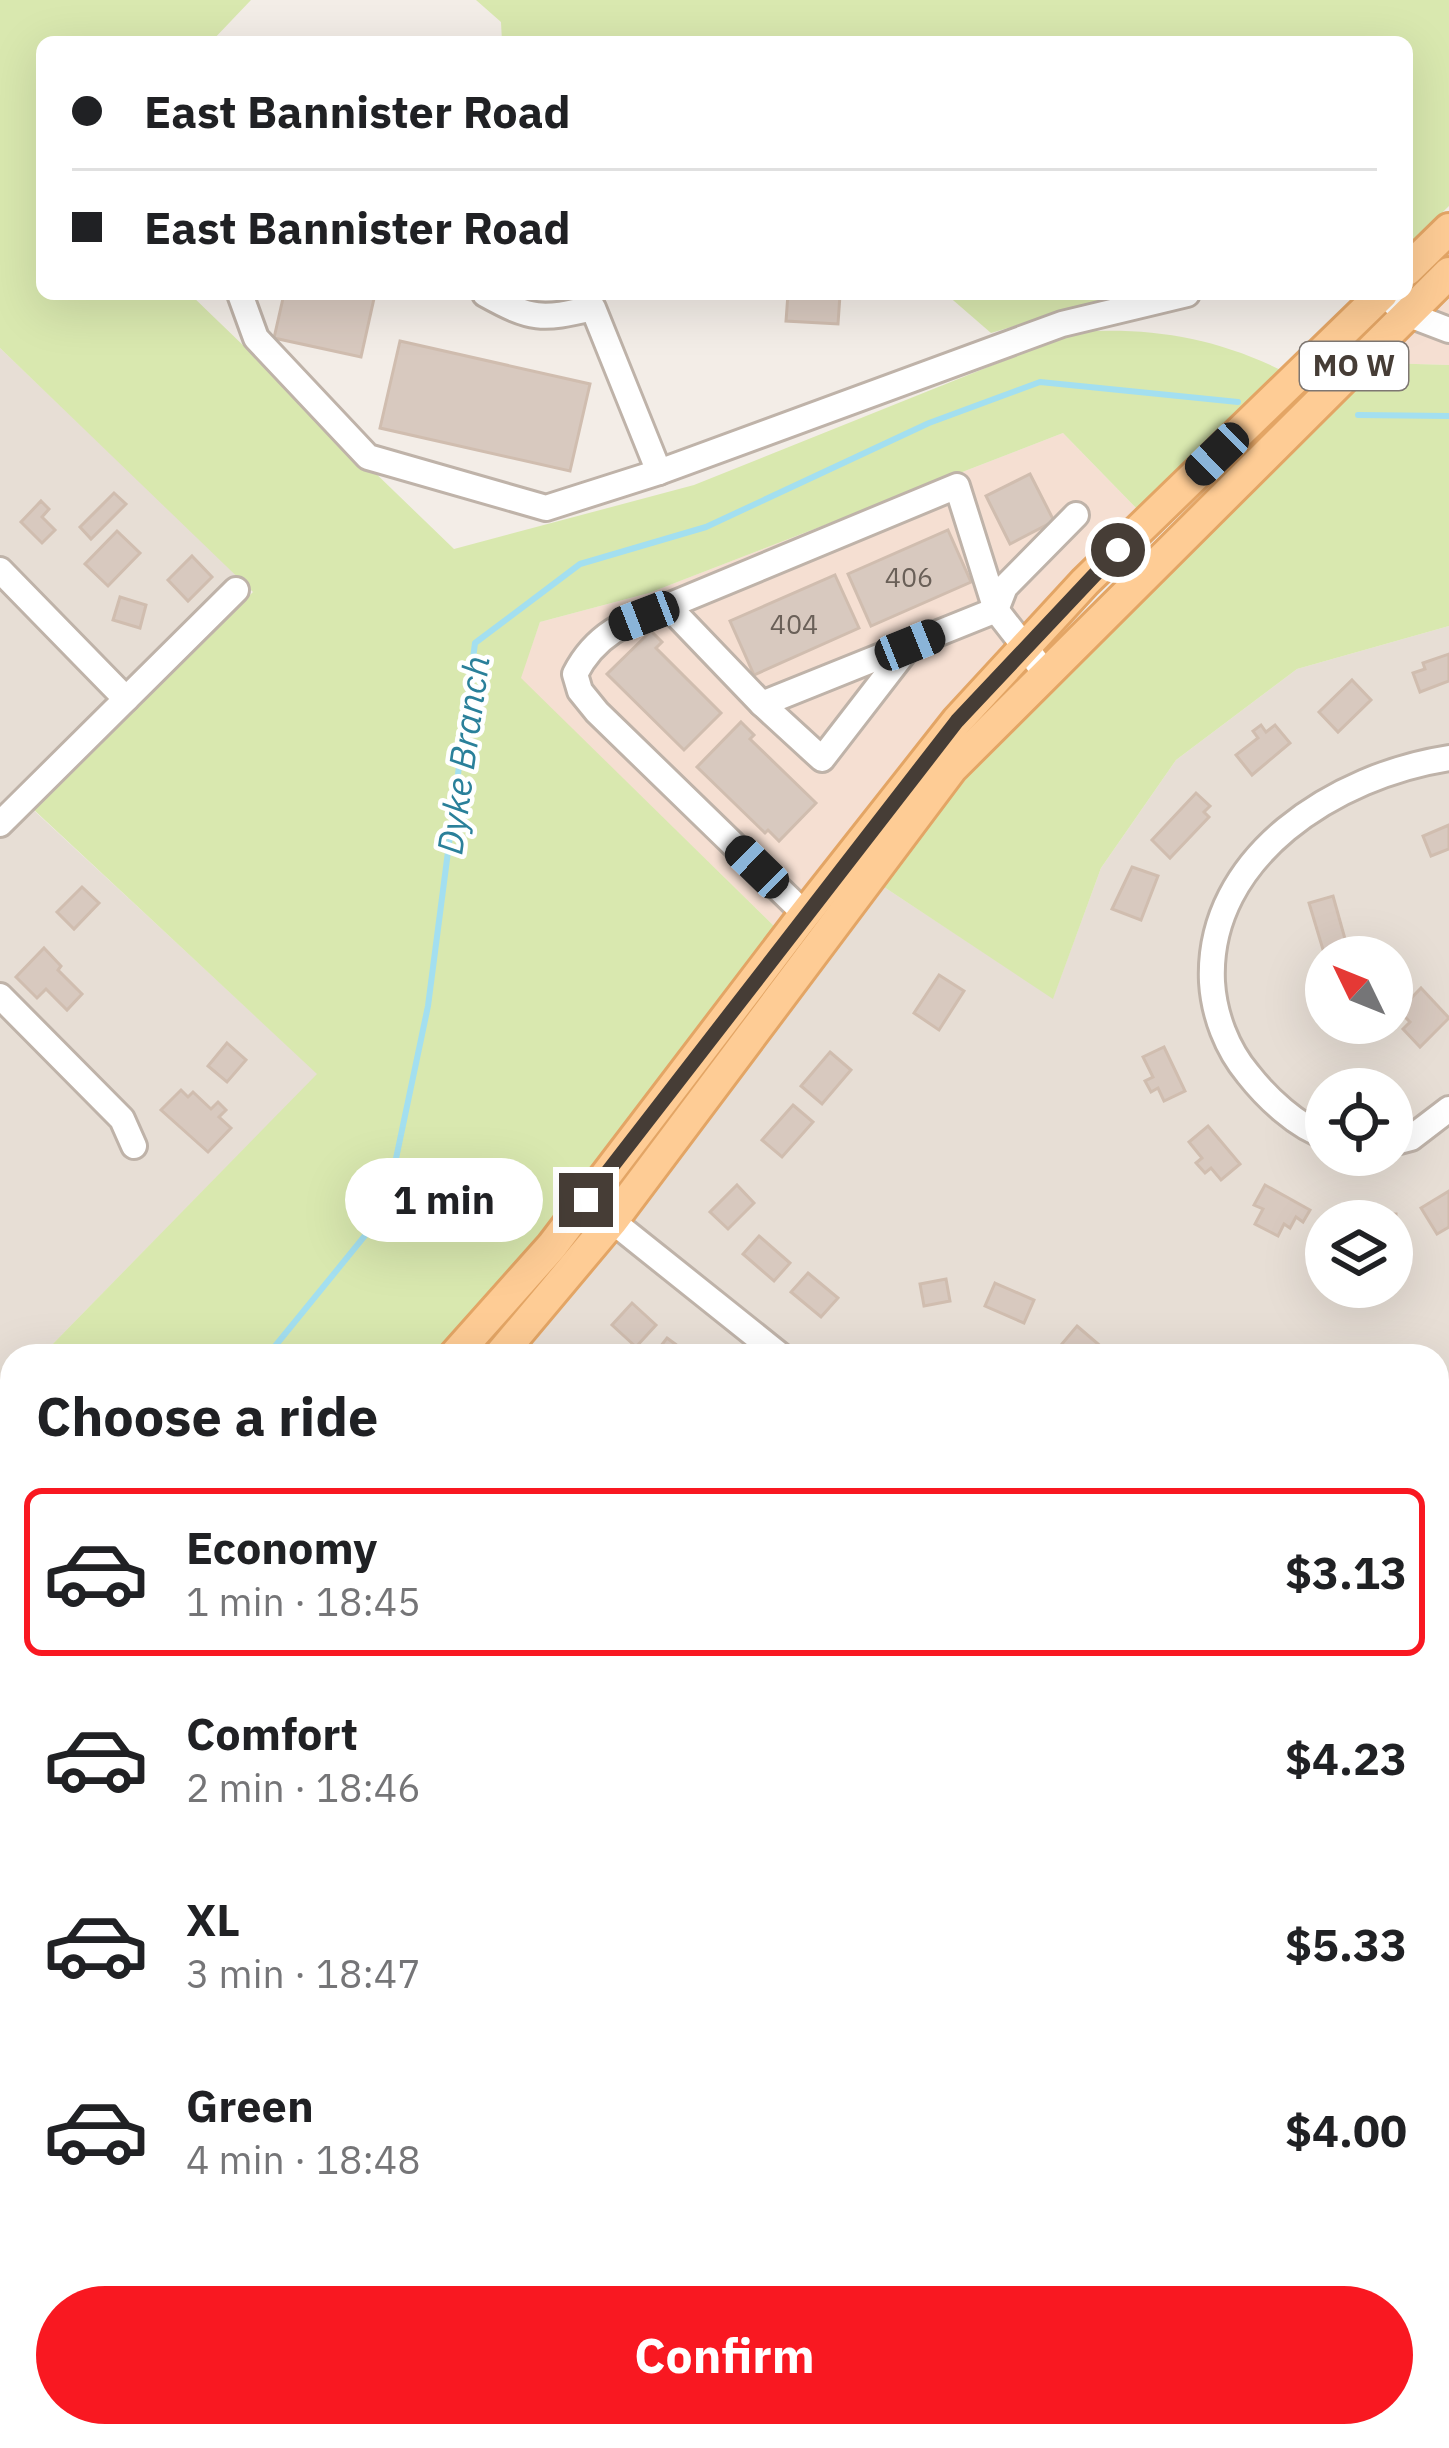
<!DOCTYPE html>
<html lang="en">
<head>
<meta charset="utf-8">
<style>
  body { margin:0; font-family:"IBM Plex Sans",sans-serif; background:#f2f2f2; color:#202124; height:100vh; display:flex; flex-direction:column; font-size:45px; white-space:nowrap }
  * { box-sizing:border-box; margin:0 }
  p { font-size:39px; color:#757577 }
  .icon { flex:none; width:66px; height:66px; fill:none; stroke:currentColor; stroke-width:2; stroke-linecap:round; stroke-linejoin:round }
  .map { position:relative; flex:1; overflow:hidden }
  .details { position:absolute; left:0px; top:1344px; width:1449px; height:1104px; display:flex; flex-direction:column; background:#fff; border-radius:36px 36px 0 0; box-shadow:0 12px 48px #0002 }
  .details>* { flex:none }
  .banner { position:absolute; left:36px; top:36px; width:1377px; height:264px; border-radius:18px; box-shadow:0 12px 48px #0002; display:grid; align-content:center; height:264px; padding:0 36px; background:#fff }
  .needle { width:78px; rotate:313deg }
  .buttons { position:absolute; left:1305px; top:936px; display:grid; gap:24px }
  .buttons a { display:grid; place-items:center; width:108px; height:108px; border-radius:50%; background:#fff; box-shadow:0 12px 48px #0002; font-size:60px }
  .end { position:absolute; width:54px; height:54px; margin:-27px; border:15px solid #463d36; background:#fff; box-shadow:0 0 0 6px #fff }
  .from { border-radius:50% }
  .bubble { position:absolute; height:84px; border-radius:42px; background:#fff; box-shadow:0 12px 48px #0002; font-size:39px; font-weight:800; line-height:84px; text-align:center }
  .car { position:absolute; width:36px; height:72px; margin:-36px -18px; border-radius:15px; box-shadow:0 0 9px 3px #0007; background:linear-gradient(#222 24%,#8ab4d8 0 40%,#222 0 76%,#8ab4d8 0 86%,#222 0) }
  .banner b { display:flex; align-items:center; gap:42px; height:114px; font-size:45px }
  .banner b+b { border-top:3px solid #e0e0e0 }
  .banner i { width:30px; height:30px; background:#202124 }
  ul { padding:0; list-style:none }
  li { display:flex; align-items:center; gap:36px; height:168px; margin:0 24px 18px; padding:0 12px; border:6px solid transparent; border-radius:18px }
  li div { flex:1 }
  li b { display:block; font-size:45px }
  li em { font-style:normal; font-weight:800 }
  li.active { border-color:#f91821 }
  li>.icon { width:108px; height:108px; stroke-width:1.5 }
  h2 { padding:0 36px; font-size:54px; line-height:144px }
  .action { display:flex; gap:24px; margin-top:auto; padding:24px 36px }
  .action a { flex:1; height:138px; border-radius:72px; background:#f91821; color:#fff; font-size:48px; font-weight:800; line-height:138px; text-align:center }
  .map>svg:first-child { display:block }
</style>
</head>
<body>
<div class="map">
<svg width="1449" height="2448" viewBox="0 0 1449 2448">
  <rect width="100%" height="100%" fill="#f3ede7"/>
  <!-- residential -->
  <g fill="#e7ded5" fill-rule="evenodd">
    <polygon points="0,348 237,575 14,792 318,1074 41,1356 12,1356 12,1386 0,1398"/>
    <path d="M1449,626v1277l-12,10v-557h-920l142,-174 222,-297 172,113 48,-130 75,-108 121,-91zM1326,957h66v66h-66zM1326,1089h66v66h-66zM1326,1221h66v66h-66z"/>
    <polygon points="12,1701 12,2436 566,2436 578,2448 0,2448 0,1710"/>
    <polygon points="1449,1929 1449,2100 1437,2112 1437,1939"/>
    <polygon points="596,2436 830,2436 817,2448 608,2448"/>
    <polygon points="865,2436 1194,2436 1211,2448 851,2448"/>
  </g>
  <!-- commercial -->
  <g fill="#f5dfd2">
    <polygon points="1449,299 1449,365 1383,363"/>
    <polygon points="1063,433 1140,512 777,929 520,678 540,622 649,593"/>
  </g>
  <!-- education -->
  <polygon fill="#ecdfd1" points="1449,2317 1449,2448 1318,2448 1330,2436 1437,2436 1437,2329"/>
  <!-- green -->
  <g fill="#d9e8af">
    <path d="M0,0h251l-40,42h-169v252h148l264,255 240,-64 381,-153c78,-5 142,6 212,41l-147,139 -77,-79 -414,160 -109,29 -19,56 256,251 -243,322 -98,105h-395l276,-282 -285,-266 221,-216 -253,-244z"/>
    <polygon points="476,0 1449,0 1449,206 1407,247 1407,42 502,42 501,22"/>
    <polygon points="946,294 1121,294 991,333"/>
    <polygon points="1383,363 1449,365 1449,626 1297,669 1176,760 1101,868 1053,999 881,885 969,775 1071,666"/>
    <polygon points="12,1437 12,1631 0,1640 0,1450"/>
    <polygon points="1449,2100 1449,2317 1437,2329 1437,2112"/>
    <polygon points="1194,2436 1330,2436 1318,2448 1211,2448"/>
  </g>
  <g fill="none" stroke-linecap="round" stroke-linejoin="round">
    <!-- stream -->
    <g stroke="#a3dff0" stroke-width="6">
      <polyline points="1358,415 1449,416"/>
      <polyline points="267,1356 385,1211 428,1006 475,643 580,564 706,527 929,423 1040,382 1238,402"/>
      <polyline points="0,1520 12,1515"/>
    </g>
  </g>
  <!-- building -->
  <g fill="#d8c9bf" stroke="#d0bdaf" stroke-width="3">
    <polygon points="284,294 375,294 361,357 274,338"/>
    <polygon points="788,294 840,295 838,324 786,321"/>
    <polygon points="400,341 590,384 570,471 380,428"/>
    <polygon points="1030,474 1054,521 1010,544 986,496"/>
    <polygon points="114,493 126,504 91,539 80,527"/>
    <polygon points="41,501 49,509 42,517 55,530 42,543 21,522"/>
    <polygon points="948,530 971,582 871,626 848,574"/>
    <polygon points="117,531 140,553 108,586 85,564"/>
    <polygon points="192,556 212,577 188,601 168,580"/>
    <polygon points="835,575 859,628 754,675 730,621"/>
    <polygon points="120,597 146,605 140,628 113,620"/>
    <polygon points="651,631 662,642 656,648 721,713 684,750 607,674"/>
    <polygon points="1449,654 1449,681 1420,692 1413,673 1425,669 1423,663"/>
    <polygon points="1352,680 1371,700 1338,732 1319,712"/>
    <polygon points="741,722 754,735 750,739 816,803 779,841 768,830 765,833 697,767"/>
    <polygon points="1261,725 1266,732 1275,725 1290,743 1252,775 1236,755 1258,738 1253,731"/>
    <polygon points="1196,793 1210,806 1204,812 1209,817 1170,858 1152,840"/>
    <polygon points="1449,825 1449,849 1431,856 1423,836"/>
    <polygon points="1132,867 1158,876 1141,920 1112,909"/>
    <polygon points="82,887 99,903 74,929 57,912"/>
    <polygon points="1333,896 1347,946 1324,953 1309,903"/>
    <polygon points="44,948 61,966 58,970 82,994 67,1010 46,989 37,998 16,977"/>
    <polygon points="939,975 964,991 939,1030 914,1013"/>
    <polygon points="1421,988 1449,1018 1420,1047 1403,1029 1410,1022 1399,1011"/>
    <polygon points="227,1043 246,1060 227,1082 208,1066"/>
    <polygon points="1164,1047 1185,1091 1164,1101 1158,1088 1151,1092 1145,1081 1153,1077 1143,1057"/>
    <polygon points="830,1052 851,1070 822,1104 801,1086"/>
    <polygon points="181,1090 188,1097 193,1092 211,1109 218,1102 226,1110 219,1117 231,1128 208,1152 161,1110"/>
    <polygon points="793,1105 813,1122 782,1157 762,1140"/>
    <polygon points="1208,1126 1240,1164 1221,1180 1211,1168 1205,1173 1196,1163 1202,1158 1189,1142"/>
    <polygon points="737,1185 754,1203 728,1229 710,1212"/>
    <polygon points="1265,1185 1310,1210 1303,1222 1296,1217 1290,1228 1284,1224 1278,1236 1255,1224 1263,1209 1254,1205"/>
    <polygon points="1449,1191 1449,1227 1437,1234 1421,1208"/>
    <polygon points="1396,1214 1396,1238 1392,1238 1392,1221 1338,1221 1338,1215"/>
    <polygon points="759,1236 790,1263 774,1281 743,1254"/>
    <polygon points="808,1273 838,1298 821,1317 791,1292"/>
    <polygon points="946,1279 950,1301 924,1306 920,1284"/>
    <polygon points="995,1283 1034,1300 1024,1323 985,1306"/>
    <polygon points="632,1303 656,1325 636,1347 612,1325"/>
    <polygon points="1077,1326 1111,1355 1110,1356 1074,1356 1061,1345"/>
    <polygon points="667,1338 682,1349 684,1346 698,1356 653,1356"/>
    <polygon points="12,2354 12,2411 0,2399 0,2365"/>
  </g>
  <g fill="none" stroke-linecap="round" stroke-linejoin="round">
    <defs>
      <g id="minor">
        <polyline points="240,294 256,338 368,457 546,508 659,472 1062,324 1187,294"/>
        <path d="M485,294c47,26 56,26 108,14l66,164"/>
        <polyline points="1395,304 1407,314 1449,330"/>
        <polyline points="0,570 126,699"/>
        <polyline points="668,606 957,486 996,610"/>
        <polyline points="996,610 1005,587 1076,515"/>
        <polyline points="762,704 822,759 910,645"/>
        <polyline points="0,824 236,590"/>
        <path d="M805,914l-208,-202 -17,-21 -5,-17c21,-41 52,-52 93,-68l94,98 234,-94 50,64"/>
        <polyline points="0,996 122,1119 134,1146"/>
        <path d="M1326,1136c-29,-9 -60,-39 -78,-62 -21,-25 -34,-59 -36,-92 -6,-126 125,-207 237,-224"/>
        <polyline points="1392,1143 1411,1138 1449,1109"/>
        <polyline points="586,1200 781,1356"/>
        <polyline points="1437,1785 1449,1797"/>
        <polyline points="1437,1925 1449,1915"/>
        <polyline points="0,2273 12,2261"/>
        <polyline points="581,2436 593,2448"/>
        <polyline points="974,2436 987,2448"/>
        <polyline points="317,2448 330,2436"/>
        <polyline points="834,2448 848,2436"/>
      </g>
      <g id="major">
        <polyline points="1407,270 1449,229"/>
        <polyline points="454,1356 552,1246 797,924 957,721 1085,582 1382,294"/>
        <polyline points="499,1356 613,1220 952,768 1449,273"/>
        <polyline points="0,1653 12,1645"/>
        <polyline points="0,1693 12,1685"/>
      </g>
    </defs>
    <!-- minor casing -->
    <use href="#minor" stroke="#bfb3a9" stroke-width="30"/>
    <!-- major casing -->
    <use href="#major" stroke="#e3a565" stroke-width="36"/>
    <!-- minor -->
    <use href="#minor" stroke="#fff" stroke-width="24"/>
    <!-- major -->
    <use href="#major" stroke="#fecc95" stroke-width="30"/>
  </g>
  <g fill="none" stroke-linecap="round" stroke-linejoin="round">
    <!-- route -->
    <polyline stroke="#463d36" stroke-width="15" points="586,1200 957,721 1118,550"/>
  </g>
  <g text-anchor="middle" stroke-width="9" stroke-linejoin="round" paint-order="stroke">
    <!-- number labels -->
    <g font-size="27" fill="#6a6058">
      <text x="909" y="587">406</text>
      <text x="794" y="634">404</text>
    </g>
    <!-- shield labels -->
    <rect fill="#fff" stroke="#7e7772" stroke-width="3" x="1300" y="342" width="108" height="48" rx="9"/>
    <g font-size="30" font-weight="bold" fill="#463d36">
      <text x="1354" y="376">MO W</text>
    </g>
    <!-- water labels -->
    <g font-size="36" font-style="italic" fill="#2a809a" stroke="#fff">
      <text transform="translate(463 755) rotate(-82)" y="13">Dyke Branch</text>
    </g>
  </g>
</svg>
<div class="buttons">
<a><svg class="needle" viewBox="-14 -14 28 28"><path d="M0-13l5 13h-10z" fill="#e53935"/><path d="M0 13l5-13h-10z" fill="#757577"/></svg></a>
<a><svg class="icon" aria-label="locate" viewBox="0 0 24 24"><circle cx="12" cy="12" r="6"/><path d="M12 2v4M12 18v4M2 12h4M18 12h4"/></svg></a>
<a><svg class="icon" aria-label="layers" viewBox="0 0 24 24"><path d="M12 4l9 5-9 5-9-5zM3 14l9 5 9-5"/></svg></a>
</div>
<i class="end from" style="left:1118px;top:550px"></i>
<i class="end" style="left:586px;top:1200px"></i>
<div class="bubble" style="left:345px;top:1158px;width:198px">1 min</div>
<i class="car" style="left:1217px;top:454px;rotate:226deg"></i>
<i class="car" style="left:644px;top:616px;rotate:249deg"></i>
<i class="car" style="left:910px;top:645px;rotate:68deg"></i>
<i class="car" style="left:757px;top:867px;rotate:314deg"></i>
<div class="banner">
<b><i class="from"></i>East Bannister Road</b>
<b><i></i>East Bannister Road</b>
</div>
<section class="details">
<h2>Choose a ride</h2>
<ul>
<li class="active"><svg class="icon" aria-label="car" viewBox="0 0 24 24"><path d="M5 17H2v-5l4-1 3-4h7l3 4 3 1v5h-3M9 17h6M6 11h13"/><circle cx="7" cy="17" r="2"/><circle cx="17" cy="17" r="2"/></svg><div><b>Economy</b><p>1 min · 18:45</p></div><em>$3.13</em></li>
<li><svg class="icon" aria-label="car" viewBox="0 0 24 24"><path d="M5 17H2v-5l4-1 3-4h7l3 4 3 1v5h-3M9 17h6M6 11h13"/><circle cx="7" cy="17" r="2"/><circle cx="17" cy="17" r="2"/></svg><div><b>Comfort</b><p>2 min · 18:46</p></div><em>$4.23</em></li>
<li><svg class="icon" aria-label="car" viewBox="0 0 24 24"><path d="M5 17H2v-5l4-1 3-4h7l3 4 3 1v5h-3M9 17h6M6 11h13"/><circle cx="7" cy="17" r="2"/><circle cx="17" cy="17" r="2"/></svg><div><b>XL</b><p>3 min · 18:47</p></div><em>$5.33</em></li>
<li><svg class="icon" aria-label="car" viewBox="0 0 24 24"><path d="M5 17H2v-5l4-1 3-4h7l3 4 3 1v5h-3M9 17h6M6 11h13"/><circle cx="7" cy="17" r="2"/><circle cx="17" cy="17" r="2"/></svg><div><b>Green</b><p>4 min · 18:48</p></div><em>$4.00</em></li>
</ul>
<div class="action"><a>Confirm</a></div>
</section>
</div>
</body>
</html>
